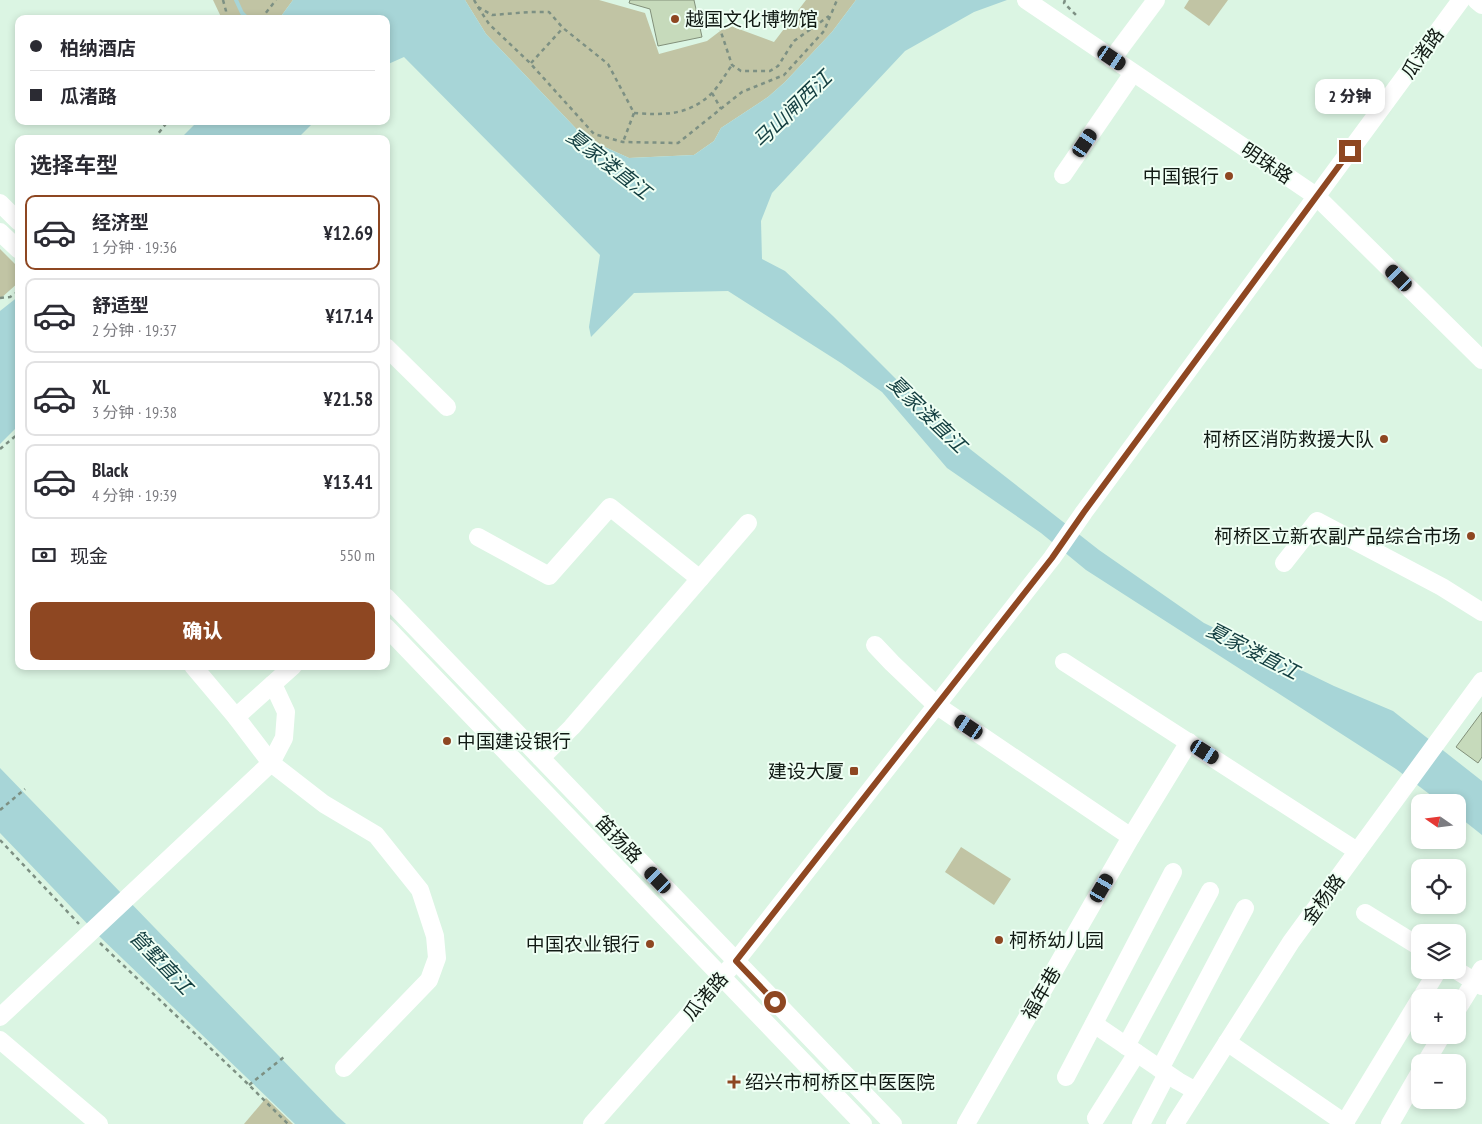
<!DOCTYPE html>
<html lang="zh">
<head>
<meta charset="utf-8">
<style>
  body { margin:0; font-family:"PT Sans Narrow","Noto Sans SC",sans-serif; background:#f2f2f3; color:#2b2b33; height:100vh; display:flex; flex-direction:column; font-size:19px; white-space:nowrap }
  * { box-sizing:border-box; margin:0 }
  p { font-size:16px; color:#7c7c81 }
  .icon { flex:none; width:28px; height:28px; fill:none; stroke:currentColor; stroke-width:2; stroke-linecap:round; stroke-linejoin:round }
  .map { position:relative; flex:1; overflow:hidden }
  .panel { position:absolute; left:15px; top:135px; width:375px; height:535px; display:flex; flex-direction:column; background:#fff; border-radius:10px; box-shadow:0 2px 8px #0003 }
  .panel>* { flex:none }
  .hud { position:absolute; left:15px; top:15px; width:375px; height:110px; border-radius:10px; box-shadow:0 2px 8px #0003; display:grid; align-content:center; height:110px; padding:0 15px; background:#fff }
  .needle { width:32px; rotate:284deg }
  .fabs { position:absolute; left:1411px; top:794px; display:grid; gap:10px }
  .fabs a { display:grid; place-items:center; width:55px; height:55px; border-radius:10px; background:#fff; box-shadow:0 2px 8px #0003; font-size:25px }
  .end { position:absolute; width:22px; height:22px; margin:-11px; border:6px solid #8e4722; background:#fff; box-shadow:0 0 0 2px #fff }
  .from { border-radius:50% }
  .bubble { position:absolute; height:35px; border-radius:10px; background:#fff; box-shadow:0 2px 8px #0003; font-size:16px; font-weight:800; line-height:35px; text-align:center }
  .car { position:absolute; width:15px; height:30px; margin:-15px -8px; border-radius:6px; box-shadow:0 0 4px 1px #0007; background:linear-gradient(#222 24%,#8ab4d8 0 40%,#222 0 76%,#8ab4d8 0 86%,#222 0) }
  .hud b { display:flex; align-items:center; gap:18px; height:48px; font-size:19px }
  .hud b+b { border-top:1px solid #e1e1e2 }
  .hud i { width:12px; height:12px; background:#2b2b33 }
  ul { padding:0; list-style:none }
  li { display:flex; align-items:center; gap:15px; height:75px; margin:0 10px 8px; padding:0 5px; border:2px solid #e1e1e2; border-radius:10px }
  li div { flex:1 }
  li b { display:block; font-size:19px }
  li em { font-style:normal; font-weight:800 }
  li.current { border-color:#8e4722 }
  li>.icon { width:45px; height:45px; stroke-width:1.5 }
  h2 { padding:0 15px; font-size:22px; line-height:60px }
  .pay { display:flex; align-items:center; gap:12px; height:55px; padding:0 15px; font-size:19px }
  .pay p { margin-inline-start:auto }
  .primary-button { display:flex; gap:10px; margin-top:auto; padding:10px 15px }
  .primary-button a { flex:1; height:58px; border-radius:10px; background:#8e4722; color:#fff; font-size:20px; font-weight:800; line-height:58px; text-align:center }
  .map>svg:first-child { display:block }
</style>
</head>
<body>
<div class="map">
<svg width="1482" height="1124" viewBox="0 0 1482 1124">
  <rect width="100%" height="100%" fill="#dbf5e3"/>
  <!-- green -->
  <g fill="#c1c4a4">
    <polygon points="213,0 293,0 279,19 222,19"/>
    <polygon points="465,0 599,0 645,13 659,54 707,41 728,25 774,42 806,0 856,0 832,32 785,82 768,97 721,128 714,141 694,155 629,158 585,138 486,34"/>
    <polygon points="1189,0 1228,0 1209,26 1184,8"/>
    <polygon points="0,249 19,268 19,282 0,299"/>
    <polygon points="961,847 1011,879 994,905 945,872"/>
    <polygon points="266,1098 293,1124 244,1124"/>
  </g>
  <!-- water -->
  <g fill="#a7d5d7">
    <polygon points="293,0 465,0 486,34 585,138 629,158 694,155 714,141 721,128 768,97 785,82 832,32 856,0 1007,0 974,12 905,51 772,193 761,221 762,259 785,271 833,316 901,384 970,449 1099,550 1204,623 1334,686 1393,711 1482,781 1482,835 1458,816 1458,802 1440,802 1396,769 1086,570 1041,533 947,468 882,392 841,363 728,291 634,293 591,337 589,327 600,255 404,57 386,65 386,19 279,19"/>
    <polygon points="198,121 315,121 297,139 180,139"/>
    <polygon points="19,296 19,425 0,444 0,311"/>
    <polygon points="0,768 337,1116 346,1124 295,1124 100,937 0,833"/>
  </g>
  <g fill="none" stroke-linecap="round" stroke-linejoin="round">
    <!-- stream -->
    <polyline stroke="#a7d5d7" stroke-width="4" points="236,0 242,13 248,19"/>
  </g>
  <!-- building -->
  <g fill="#c6dabb" stroke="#82907a">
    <polygon points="630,0 694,0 702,37 658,46 650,9 629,3"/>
    <polygon points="1482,712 1482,757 1478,763 1456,747"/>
  </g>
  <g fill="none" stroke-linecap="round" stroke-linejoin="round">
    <!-- path -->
    <g stroke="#7d9083" stroke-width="2.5" stroke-dasharray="4 4" stroke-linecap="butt">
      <polyline points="223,0 226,11 226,19"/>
      <polyline points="474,0 478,7 492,15 530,12 549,12 563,28 608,64 634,113 623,142"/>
      <polyline points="1065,0 1064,3 1076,15"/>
      <polyline points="478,7 489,24 530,63 594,134 623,142 678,143 742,92 784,75 824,31 837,0"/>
      <polyline points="261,19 276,0"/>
      <polyline points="719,26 732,65 741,71 770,71 778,66 794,41 829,16"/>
      <polyline points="531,63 563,28"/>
      <polyline points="712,93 721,109"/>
      <path d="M634,113c29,2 54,3 77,-19 8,-8 14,-19 21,-29"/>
      <polyline points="154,139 168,121"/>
      <polyline points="0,298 10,297 19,291"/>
      <polyline points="0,449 19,433"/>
      <polyline points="0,810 25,789"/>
      <polyline points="0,840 79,924"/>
      <polyline points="100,943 249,1085 288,1124"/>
      <polyline points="249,1085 284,1057"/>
    </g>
    <!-- minor -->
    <g stroke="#fff" stroke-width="18">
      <polyline points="1026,0 1316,196 1482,360"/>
      <polyline points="1476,0 1482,5"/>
      <polyline points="1112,59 1156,0"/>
      <polyline points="1063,175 1133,73"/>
      <polyline points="0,203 19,222"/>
      <polyline points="0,232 19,250"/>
      <polyline points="386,347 447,407"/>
      <polyline points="478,537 549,576 610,507 700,579"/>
      <polyline points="1284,563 1317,521 1442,587 1482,612"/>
      <polyline points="386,597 893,1124"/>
      <polyline points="386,627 863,1124"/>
      <polyline points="875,645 892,663 936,705 1131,837"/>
      <polyline points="1064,662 1357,851"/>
      <polyline points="193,666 236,717 271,763 324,804 376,835 420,890 435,936 437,958 429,980 344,1068"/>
      <polyline points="236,717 293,666"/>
      <polyline points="541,758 572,727 748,523"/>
      <polyline points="1365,913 1420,947"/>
      <polyline points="1456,970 1482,986"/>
      <polyline points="1421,998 1438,970"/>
      <polyline points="1458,1008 1482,969"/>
      <polyline points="0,1017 271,763 284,738 286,712 273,684"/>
      <polyline points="1094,1024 1178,1081 1196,1091"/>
      <polyline points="0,1040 99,1124"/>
      <polyline points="1227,1042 1346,1124"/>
      <polyline points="1126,1046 1210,891"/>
      <polyline points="1426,1062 1442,1035"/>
      <polyline points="1160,1069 1245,908"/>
      <polyline points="1066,1077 1173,872"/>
      <polyline points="1096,1118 1137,1053"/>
      <polyline points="592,1124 736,961 1052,558 1084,512 1461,0"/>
      <polyline points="966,1124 1131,837 1189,742"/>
      <polyline points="1141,1124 1167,1074"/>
      <polyline points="1175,1124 1291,942 1482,681"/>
      <polyline points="1344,1124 1420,999"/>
      <polyline points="1390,1124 1420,1072"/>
    </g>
  </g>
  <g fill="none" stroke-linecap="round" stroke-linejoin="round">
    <!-- route -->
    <polyline stroke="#8e4722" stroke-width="6" points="775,1002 736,961 1052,558 1084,512 1350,151"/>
  </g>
  <!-- markers -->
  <g fill="#8e4722" stroke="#effff4" stroke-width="2">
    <circle cx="675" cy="19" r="5"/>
    <circle cx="1229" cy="176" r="5"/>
    <circle cx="1384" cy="439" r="5"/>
    <circle cx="1471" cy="536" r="5"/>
    <circle cx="447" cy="741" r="5"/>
    <rect x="849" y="766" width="10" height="10" rx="2.5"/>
    <circle cx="999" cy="940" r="5"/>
    <circle cx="650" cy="944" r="5"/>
    <path d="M731.5 1074.5h5v5h5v5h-5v5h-5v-5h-5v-5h5z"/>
  </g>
  <g text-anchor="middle" stroke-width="4" stroke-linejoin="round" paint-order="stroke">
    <!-- poi labels -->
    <g font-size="19" fill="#111a14" stroke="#effff4" text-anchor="end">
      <text x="685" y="26" text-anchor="start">越国文化博物馆</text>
      <text x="1219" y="183">中国银行</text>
      <text x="1374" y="446">柯桥区消防救援大队</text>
      <text x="1461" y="543">柯桥区立新农副产品综合市场</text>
      <text x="457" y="748" text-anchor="start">中国建设银行</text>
      <text x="844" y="778">建设大厦</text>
      <text x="1009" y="947" text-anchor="start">柯桥幼儿园</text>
      <text x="640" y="951">中国农业银行</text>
      <text x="745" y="1089" text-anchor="start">绍兴市柯桥区中医医院</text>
    </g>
    <!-- street labels -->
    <g font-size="19" fill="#111a14" stroke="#effff4">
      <text transform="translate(1422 53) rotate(-54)" y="7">瓜渚路</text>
      <text transform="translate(1267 163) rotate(34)" y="7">明珠路</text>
      <text transform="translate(619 839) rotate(46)" y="7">笛扬路</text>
      <text transform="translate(1323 899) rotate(-54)" y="7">金杨路</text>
      <text transform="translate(1041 993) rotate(-60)" y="7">福年巷</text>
      <text transform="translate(705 996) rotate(-49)" y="7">瓜渚路</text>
    </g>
    <!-- water labels -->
    <g font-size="20" font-style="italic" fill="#133e40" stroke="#effff4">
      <text transform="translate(792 109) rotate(-44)" y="7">马山闸西江</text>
      <text transform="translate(609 164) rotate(38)" y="7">夏家溇直江</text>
      <text transform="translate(927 414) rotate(44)" y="7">夏家溇直江</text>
      <text transform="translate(1253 651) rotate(27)" y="7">夏家溇直江</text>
      <text transform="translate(161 962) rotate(46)" y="7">管墅直江</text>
    </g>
  </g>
</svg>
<div class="fabs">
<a><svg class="needle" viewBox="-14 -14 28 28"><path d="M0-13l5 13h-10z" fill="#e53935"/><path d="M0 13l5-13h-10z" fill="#7c7c81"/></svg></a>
<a><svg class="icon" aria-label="locate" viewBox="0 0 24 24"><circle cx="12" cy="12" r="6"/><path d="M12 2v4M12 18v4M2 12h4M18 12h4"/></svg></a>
<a><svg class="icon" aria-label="layers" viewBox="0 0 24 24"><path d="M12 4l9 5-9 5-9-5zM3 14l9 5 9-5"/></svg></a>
<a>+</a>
<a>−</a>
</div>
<i class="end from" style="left:775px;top:1002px"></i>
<i class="end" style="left:1350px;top:151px"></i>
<div class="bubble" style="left:1315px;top:79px;width:70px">2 分钟</div>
<i class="car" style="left:1112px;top:58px;rotate:124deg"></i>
<i class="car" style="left:1085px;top:143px;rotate:34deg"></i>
<i class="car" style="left:1399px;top:278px;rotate:315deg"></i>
<i class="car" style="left:969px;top:727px;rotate:304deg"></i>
<i class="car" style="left:1205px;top:752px;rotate:123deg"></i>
<i class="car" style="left:658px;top:880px;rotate:316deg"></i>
<i class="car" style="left:1102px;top:888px;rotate:30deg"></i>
<div class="hud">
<b><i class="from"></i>柏纳酒店</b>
<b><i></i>瓜渚路</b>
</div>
<section class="panel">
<h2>选择车型</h2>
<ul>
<li class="current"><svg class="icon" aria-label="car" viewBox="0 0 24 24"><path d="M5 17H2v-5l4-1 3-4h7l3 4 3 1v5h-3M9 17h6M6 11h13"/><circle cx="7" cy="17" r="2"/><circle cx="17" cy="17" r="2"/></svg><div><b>经济型</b><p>1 分钟 · 19:36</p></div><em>¥12.69</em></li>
<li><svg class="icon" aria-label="car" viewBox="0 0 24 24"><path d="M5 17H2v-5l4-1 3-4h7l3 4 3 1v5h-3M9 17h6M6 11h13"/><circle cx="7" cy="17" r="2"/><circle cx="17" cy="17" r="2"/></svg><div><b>舒适型</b><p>2 分钟 · 19:37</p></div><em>¥17.14</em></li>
<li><svg class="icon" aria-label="car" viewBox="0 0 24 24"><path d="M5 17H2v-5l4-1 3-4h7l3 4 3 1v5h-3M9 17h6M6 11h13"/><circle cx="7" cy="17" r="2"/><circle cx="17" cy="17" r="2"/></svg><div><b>XL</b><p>3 分钟 · 19:38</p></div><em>¥21.58</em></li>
<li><svg class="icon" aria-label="car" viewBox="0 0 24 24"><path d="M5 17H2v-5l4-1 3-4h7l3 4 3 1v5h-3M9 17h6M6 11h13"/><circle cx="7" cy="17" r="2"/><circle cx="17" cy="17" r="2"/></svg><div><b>Black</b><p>4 分钟 · 19:39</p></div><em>¥13.41</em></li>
</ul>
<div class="pay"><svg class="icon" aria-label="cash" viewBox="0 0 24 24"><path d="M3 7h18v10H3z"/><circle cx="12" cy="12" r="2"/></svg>现金<p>550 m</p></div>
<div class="primary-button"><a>确认</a></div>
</section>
</div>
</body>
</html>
